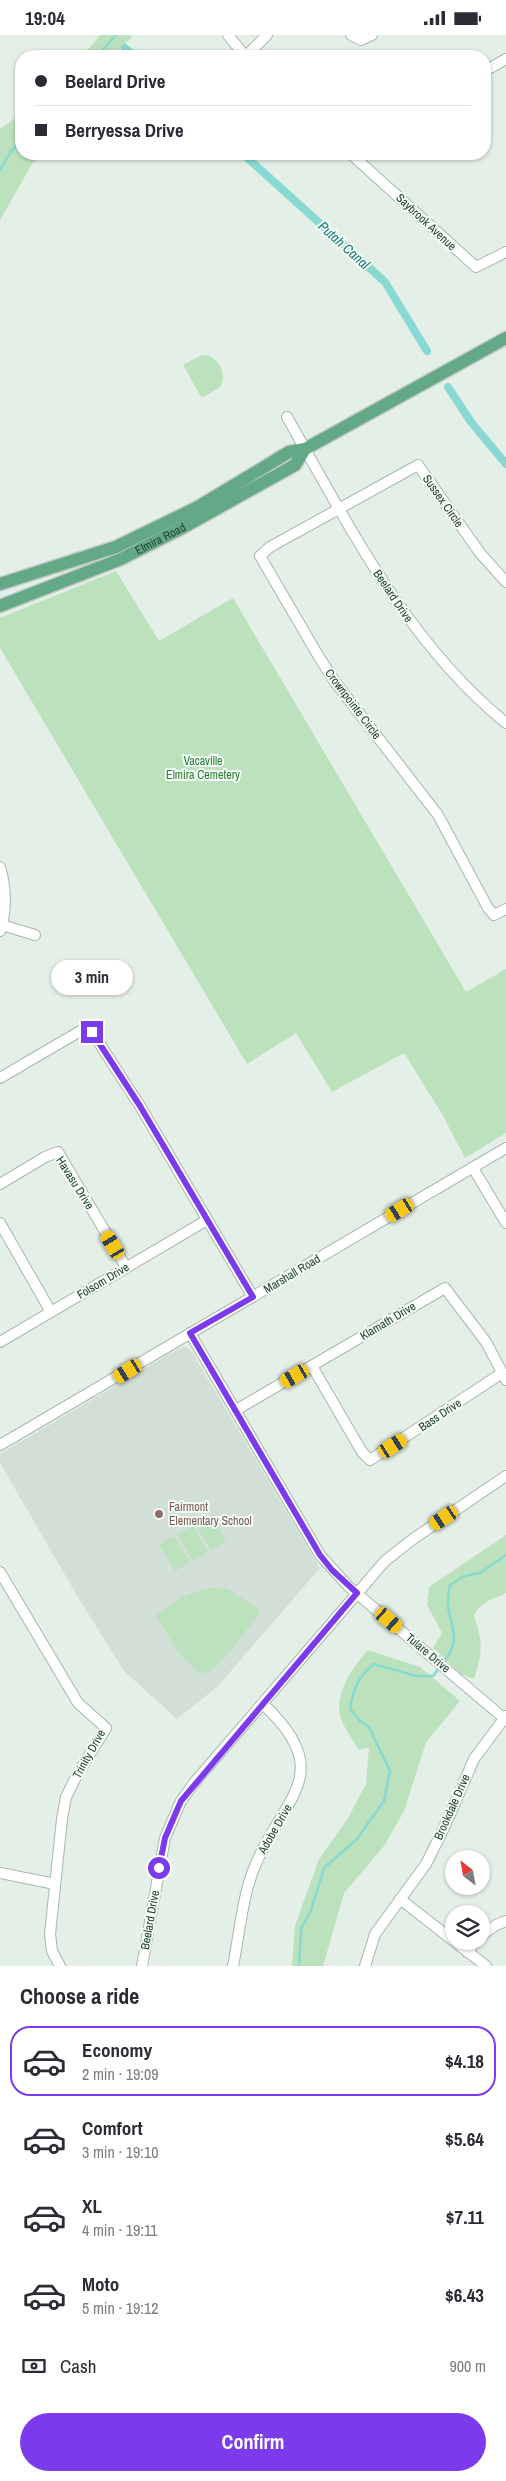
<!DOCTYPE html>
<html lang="en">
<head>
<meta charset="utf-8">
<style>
  body { margin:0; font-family:"Archivo Narrow",sans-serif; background:#f7f7f7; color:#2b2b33; height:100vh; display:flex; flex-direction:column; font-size:19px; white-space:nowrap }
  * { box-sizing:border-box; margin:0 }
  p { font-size:16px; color:#7c7c81 }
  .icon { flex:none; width:28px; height:28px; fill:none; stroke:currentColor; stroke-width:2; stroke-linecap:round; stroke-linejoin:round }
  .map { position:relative; height:1931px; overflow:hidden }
  .sheet { display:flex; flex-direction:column; background:#fff; flex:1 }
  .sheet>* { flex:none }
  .hud { position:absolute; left:15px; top:15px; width:476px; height:110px; border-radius:20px; box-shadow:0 1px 4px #0004; display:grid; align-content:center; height:110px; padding:0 20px; background:#fff }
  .needle { width:32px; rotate:329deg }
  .tools { position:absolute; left:445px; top:1815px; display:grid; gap:10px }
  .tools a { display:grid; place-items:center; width:45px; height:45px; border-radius:50%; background:#fff; box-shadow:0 1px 4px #0004; font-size:25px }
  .end { position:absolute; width:22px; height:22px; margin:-11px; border:6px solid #7c3aed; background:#fff; box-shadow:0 0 0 2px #fff }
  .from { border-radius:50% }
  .bubble { position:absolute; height:35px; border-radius:18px; background:#fff; box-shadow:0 1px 4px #0004; font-size:16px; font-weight:700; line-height:35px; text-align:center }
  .car { position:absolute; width:15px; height:30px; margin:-15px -8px; border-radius:6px; box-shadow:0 0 4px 1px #0007; background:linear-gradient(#f5c518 24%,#345 0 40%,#f5c518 0 76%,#345 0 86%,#f5c518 0) }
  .hud b { display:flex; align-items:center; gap:18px; height:48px; font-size:19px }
  .hud b+b { border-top:1px solid #e1e1e2 }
  .hud i { width:12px; height:12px; background:#2b2b33 }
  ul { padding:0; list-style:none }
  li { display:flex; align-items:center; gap:15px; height:70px; margin:0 10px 8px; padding:0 10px; border:2px solid transparent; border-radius:20px }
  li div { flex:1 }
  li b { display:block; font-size:19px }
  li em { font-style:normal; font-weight:700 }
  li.active { border-color:#7c3aed }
  li>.icon { width:45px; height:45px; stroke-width:1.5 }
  h2 { padding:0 20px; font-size:22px; line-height:60px }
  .pay { display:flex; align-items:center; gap:12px; height:55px; padding:0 20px; font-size:19px }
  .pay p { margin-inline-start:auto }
  .cta { display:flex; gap:10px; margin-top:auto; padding:10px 20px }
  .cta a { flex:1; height:58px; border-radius:30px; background:#7c3aed; color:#fff; font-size:20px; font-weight:700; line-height:58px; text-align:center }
  .status { display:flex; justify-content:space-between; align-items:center; height:35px; padding:0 25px; background:#fff; direction:ltr }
  .status svg { height:14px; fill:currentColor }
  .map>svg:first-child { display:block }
</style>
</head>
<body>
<div class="status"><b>19:04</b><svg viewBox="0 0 49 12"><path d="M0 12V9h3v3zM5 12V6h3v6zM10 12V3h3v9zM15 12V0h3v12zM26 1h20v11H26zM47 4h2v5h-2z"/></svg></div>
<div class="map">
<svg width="506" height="1931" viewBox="0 0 506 1931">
  <rect width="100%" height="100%" fill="#e4efe7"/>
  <!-- built -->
  <polygon fill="#d2dfd6" points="186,1312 192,1317 320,1533 217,1652 177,1684 125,1637 79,1564 0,1428 0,1419 179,1313"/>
  <!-- green -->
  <g fill="#bbe2bc">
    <polygon points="100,0 131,0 132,2 113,21 83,21"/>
    <polygon points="21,79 21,119 44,119 32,129 0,185 0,94"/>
    <path d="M202,320c16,0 26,19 18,32l-18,11 -19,-33z"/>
    <polygon points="116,536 159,606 233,563 466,957 506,934 506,1098 465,1123 442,1079 404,1018 332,1057 296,998 247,1029 0,613 0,583"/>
    <polygon points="211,1480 226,1506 211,1515 195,1489"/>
    <polygon points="193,1491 208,1517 193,1526 177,1499"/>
    <path d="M506,1500v58c-12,6 -27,9 -32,23 9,26 9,36 0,63l-13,-5 -28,-26 9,-15 -15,-28 2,-18z"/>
    <polygon points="174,1501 190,1527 175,1536 159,1510"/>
    <polygon points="209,1553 228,1554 261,1576 229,1618 208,1638 197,1637 177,1616 156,1580 186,1560"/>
    <path d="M368,1615l52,17 40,34 -34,41 -22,69 -20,35 -40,47 -21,73h-31l3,-40 24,-67 28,-39 19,-36 3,-37 -10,3c-6,-10 -16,-23 -19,-35 -5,-23 14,-50 28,-65z"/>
  </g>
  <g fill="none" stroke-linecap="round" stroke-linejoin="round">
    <!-- stream -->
    <g stroke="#87d9d1" stroke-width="2.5">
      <polyline points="97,21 116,0"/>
      <polyline points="0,135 11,116 21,106"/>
      <path d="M443,1628c19,-24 8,-33 5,-58 -1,-6 1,-14 2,-20l14,-9 16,-3 26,-18"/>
      <path d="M299,1931l2,-37 10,-19 13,-42 33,-29 27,-38 6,-30 -21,-44 -10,-7 -9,-11c3,-19 9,-34 24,-45l42,12h17l6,-8"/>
    </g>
    <!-- canal -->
    <g stroke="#87d9d1" stroke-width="8">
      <polyline points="125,13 135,21"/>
      <polyline points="243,119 385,247 427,316"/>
      <polyline points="448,352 471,387 506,429"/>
    </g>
    <defs>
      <g id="minor">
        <polyline points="228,0 245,21"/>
        <polyline points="351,0 361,5 372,0"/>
        <polyline points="246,21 267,0"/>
        <polyline points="485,36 506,24"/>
        <polyline points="351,119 476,232 506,217"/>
        <path d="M287,382c61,107 121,227 219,306"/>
        <polyline points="506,547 480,518 418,430 270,512 260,521 319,622 335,647 438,780 488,873 494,880 506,874"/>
        <path d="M0,832c6,20 7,44 0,64"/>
        <polyline points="2,890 35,900"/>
        <polyline points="0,1043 82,995 92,997 140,1071 253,1262"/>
        <polyline points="473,1133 506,1188"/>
        <polyline points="0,1149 45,1122 58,1117 126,1232"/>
        <polyline points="0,1188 51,1277"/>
        <polyline points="190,1298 320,1520 348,1551 506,1685"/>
        <polyline points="0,1307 207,1185"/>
        <polyline points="312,1331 362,1417 370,1425 502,1338"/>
        <polyline points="236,1375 445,1253 486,1307 506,1345"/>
        <polyline points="0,1410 506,1113"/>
        <polyline points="0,1537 78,1668 106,1693 77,1740 66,1762 62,1784 50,1899 52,1916 60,1931"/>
        <polyline points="0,1838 55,1849"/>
        <polyline points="400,1864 486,1931"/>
        <polyline points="481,1901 496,1890 506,1886"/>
        <polyline points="467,1917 476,1906"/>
        <polyline points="142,1931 165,1803 181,1766 194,1748 385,1526 413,1504 506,1441"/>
        <path d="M233,1931c6,-30 10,-73 22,-100 28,-69 83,-92 8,-162"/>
        <polyline points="365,1931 375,1899 426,1829 444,1793 474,1724 506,1681"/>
      </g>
      <g id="major">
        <polyline points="0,549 116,512 198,472 289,417 305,414 506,303"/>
        <path id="s1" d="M0,571l121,-47 61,-31 113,-63 10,-16"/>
      </g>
    </defs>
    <!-- minor casing -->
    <use href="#minor" stroke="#a6b8ad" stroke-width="12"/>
    <!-- major casing -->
    <use href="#major" stroke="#c1cac5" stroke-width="15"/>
    <!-- minor -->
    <use href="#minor" stroke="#fff" stroke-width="10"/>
    <!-- major -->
    <use href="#major" stroke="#64a986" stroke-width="12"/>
  </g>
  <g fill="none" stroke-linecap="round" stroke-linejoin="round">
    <!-- route -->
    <polyline stroke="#7c3aed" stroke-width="6" points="92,997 140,1071 253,1262 190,1298 320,1520 332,1535 357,1558 181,1766 165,1803 159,1833"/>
  </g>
  <!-- markers -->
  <circle fill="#8d6e63" stroke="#f5fbf6" stroke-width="2" cx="159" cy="1479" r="5"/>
  <g text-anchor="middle" stroke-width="4" stroke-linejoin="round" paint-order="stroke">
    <!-- street labels -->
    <g font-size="12" fill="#214331" stroke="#f5fbf6">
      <text transform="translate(426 187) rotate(43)" y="4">Saybrook Avenue</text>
      <text transform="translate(443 466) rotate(55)" y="4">Sussex Circle</text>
      <text dy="4" stroke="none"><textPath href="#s1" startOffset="174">Elmira Road</textPath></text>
      <text transform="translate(393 561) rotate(56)" y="4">Beelard Drive</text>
      <text transform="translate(353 669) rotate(53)" y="4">Crownpointe Circle</text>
      <text transform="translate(75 1148) rotate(58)" y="4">Havasu Drive</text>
      <text transform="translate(292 1239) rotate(-31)" y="4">Marshall Road</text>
      <text transform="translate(103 1246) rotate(-31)" y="4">Folsom Drive</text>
      <text transform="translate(388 1286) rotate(-31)" y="4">Klamath Drive</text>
      <text transform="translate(440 1380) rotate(-34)" y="4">Bass Drive</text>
      <text transform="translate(428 1618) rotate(40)" y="4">Tulare Drive</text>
      <text transform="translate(89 1719) rotate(-61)" y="4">Trinity Drive</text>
      <text transform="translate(452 1772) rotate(-66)" y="4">Brookdale Drive</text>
      <text transform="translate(275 1794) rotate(-60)" y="4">Adobe Drive</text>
      <text transform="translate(150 1885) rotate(-80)" y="4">Beelard Drive</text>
    </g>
    <!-- park labels -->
    <g font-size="12" fill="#277e33" stroke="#f5fbf6">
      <text x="203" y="730">Vacaville<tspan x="203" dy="14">Elmira Cemetery</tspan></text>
    </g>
    <!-- education labels -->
    <g font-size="12" fill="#785e54" stroke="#f5fbf6" text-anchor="start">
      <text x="169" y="1476">Fairmont<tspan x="169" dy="14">Elementary School</tspan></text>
    </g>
    <!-- water labels -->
    <g font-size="14" font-style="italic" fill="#147f77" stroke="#f5fbf6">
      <text transform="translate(344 210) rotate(42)" y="5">Putah Canal</text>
    </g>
  </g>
</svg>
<div class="tools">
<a><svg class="needle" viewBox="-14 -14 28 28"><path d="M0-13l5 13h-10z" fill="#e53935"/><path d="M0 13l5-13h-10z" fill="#7c7c81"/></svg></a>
<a><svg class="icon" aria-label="layers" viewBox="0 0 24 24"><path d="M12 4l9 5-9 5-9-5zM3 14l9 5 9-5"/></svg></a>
</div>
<i class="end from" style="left:159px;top:1833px"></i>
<i class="end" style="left:92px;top:997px"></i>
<div class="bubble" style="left:51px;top:925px;width:82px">3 min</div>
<i class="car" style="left:400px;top:1175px;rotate:239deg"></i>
<i class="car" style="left:113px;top:1210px;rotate:329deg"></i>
<i class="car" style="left:128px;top:1336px;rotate:238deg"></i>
<i class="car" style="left:295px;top:1341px;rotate:240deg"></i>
<i class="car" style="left:393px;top:1411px;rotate:57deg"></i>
<i class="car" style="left:444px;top:1483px;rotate:236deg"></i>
<i class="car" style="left:389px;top:1585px;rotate:131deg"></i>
<div class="hud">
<b><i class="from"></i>Beelard Drive</b>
<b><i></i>Berryessa Drive</b>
</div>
</div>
<section class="sheet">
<h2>Choose a ride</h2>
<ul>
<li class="active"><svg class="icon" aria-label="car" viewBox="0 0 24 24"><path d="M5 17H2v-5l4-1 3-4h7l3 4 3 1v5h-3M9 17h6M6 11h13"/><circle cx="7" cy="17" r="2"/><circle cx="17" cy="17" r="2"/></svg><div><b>Economy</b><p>2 min · 19:09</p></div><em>$4.18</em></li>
<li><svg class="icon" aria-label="car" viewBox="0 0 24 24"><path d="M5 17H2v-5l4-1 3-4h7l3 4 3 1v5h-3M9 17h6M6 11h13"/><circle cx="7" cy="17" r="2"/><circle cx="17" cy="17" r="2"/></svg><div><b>Comfort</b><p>3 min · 19:10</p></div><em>$5.64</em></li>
<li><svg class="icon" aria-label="car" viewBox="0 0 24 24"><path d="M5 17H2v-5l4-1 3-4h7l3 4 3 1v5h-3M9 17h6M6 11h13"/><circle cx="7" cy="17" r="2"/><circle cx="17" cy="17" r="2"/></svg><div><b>XL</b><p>4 min · 19:11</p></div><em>$7.11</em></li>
<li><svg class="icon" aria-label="car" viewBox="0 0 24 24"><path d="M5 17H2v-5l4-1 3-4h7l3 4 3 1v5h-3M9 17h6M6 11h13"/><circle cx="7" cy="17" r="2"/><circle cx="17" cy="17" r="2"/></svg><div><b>Moto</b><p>5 min · 19:12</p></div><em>$6.43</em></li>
</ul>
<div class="pay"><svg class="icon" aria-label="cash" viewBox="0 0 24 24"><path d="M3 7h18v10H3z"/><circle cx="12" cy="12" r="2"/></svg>Cash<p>900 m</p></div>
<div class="cta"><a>Confirm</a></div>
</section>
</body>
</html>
